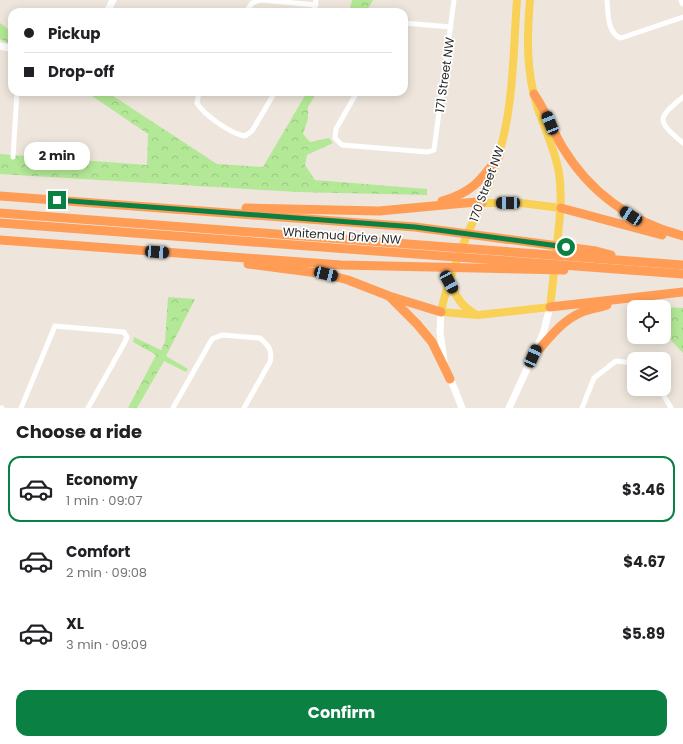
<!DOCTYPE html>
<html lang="en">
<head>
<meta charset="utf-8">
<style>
  body { margin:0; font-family:Poppins,sans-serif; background:#f2f2f2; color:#202124; height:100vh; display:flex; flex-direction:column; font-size:15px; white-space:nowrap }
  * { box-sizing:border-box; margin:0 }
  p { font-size:13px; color:#757577 }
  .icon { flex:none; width:22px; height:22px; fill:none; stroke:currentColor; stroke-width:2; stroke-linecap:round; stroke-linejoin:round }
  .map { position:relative; height:408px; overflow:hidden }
  .side { display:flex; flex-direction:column; background:#fff; flex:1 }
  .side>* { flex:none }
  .top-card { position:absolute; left:8px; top:8px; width:400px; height:88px; border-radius:12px; box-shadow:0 2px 10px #0003; display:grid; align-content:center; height:88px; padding:0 16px; background:#fff }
  .tools { position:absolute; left:627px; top:300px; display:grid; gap:8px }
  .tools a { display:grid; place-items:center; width:44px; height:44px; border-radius:8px; background:#fff; box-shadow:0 2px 10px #0003; font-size:20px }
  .end { position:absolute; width:18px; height:18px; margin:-9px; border:5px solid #0b8043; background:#fff; box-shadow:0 0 0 2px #fff }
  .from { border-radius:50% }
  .bubble { position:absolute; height:28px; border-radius:12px; background:#fff; box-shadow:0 2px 10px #0003; font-size:13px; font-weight:700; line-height:28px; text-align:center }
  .car { position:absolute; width:12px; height:24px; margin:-12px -6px; border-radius:5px; box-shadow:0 0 3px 1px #0007; background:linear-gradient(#222 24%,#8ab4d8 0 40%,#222 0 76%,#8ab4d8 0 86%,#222 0) }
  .top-card b { display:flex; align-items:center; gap:14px; height:38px; font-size:15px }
  .top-card b+b { border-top:1px solid #e0e0e0 }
  .top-card i { width:10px; height:10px; background:#202124 }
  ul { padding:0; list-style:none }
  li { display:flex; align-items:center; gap:12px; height:66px; margin:0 8px 6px; padding:0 8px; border:2px solid transparent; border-radius:12px }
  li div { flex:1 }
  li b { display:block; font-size:15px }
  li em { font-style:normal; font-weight:700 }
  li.active { border-color:#0b8043 }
  li>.icon { width:36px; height:36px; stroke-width:1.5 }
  h2 { padding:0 16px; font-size:18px; line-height:48px }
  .button { display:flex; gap:8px; margin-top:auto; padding:8px 16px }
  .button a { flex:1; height:46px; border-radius:12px; background:#0b8043; color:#fff; font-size:16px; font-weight:700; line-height:46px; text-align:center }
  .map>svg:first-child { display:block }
</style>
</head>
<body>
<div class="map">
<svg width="683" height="408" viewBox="0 0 683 408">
  <defs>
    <pattern id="forest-crowns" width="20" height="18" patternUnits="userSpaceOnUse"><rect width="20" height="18" fill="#b3e896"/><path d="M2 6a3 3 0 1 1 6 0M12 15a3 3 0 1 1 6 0" fill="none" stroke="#9ac781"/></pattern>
  </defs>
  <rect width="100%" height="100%" fill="#eee6dc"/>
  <!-- forest -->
  <g fill="url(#forest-crowns)">
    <polygon points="352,0 373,0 366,12 349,12"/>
    <polygon points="0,23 12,32 12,44 7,43 0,39"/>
    <polygon points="86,92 107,92 217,164 263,167 307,92 317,92 308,107 308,119 303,134 310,142 329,138 333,143 307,155 305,165 315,180 427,189 427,195 297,192 0,174 0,154 147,165 148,134"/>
    <polygon points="168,297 195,299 166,356 188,369 186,372 164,361 137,408 128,408 156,355 133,342 134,337 161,350 165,342"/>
    <polygon points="664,307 683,308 683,353 664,333"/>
  </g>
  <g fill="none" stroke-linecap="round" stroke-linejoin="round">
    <!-- street -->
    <g stroke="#fff" stroke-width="5">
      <polyline points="261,0 316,5"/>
      <path d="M607,0c1,12 0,34 14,38l62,-21"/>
      <polyline points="246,12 252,3 260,0"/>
      <polyline points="314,12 316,0"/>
      <polyline points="404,23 451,27"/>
      <path d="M199,92l-2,11c7,12 34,31 48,33l7,-5 23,-39"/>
      <polyline points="357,92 336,129 335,138 342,145 428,152 434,150 454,0"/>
      <path d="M683,97c-27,22 -26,24 0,46"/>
      <polyline points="13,157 17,92"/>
      <polyline points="660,389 671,408"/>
      <polyline points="0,408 2,408"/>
      <polyline points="21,408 55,326 124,332 127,337 125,342 88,408"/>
      <path d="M173,408l39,-69 10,-4 38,3c8,7 13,12 10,24l-26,46"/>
      <polyline points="582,408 594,378 616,361 634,363"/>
    </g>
    <!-- secondary -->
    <g stroke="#fff" stroke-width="7">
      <polyline points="682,0 683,3"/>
      <polyline points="107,12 113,0"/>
      <polyline points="0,46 12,49"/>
      <polyline points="441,312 440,332 444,361"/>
      <polyline points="449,375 462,408"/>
      <polyline points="509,408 543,334 550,307"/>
    </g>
    <!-- primary -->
    <g stroke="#f9d156" stroke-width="8">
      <path d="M517,0c-4,52 -3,107 -19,157 -16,53 -46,101 -57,155l37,3 72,-8 5,-43"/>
      <path d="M530,0c-3,36 -4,71 7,106 7,22 18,43 22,67 4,26 0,53 -3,79"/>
      <polyline points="482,203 521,203 561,208"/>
      <path d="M449,282c9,16 10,22 26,32"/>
    </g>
    <!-- highway -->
    <g stroke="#ff9d56" stroke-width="9">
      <path d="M534,94c12,17 18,36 29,54 28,46 68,74 120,88"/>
      <polyline points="0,196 415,227 596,251 611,255"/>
      <path d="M442,201c30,-8 39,-21 57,-45"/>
      <polyline points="246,208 379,211 476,202 482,203"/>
      <polyline points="561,208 662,235"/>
      <polyline points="0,213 683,265"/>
      <polyline points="0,223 683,274"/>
      <polyline points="0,240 341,265 564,270"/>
      <polyline points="248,264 325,274 348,280 389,296 441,312"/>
      <polyline points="390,297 417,324 432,342 450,379"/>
      <polyline points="550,307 683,292"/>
      <path d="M533,356c15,-16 27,-34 47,-43 8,-4 18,-5 27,-8"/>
    </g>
  </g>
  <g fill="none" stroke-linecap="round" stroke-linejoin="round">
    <!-- route -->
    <polyline stroke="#0b8043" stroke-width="5" points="57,200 415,227 566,247"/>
  </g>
  <g text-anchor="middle" stroke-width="3.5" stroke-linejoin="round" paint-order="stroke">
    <!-- street labels -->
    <g font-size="12" fill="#2b2b2b" stroke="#fff">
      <text transform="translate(445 75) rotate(-82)" y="4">171 Street NW</text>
      <text transform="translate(487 184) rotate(-70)" y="4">170 Street NW</text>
      <text transform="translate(342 236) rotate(4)" y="4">Whitemud Drive NW</text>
    </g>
  </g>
</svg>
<div class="tools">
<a><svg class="icon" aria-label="locate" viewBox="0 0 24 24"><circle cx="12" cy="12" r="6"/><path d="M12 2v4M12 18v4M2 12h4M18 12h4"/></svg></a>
<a><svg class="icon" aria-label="layers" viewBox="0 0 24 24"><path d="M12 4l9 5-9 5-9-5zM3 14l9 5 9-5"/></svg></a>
</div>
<i class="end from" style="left:566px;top:247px"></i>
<i class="end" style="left:57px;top:200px"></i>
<div class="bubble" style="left:24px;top:142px;width:66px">2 min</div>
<i class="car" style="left:550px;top:123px;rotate:338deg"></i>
<i class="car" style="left:508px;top:203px;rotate:270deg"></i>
<i class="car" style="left:631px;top:216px;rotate:303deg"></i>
<i class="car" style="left:157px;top:252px;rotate:94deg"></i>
<i class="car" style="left:326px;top:274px;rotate:104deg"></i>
<i class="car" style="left:449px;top:282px;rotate:152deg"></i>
<i class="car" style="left:533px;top:356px;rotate:24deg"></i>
<div class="top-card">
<b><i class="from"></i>Pickup</b>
<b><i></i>Drop-off</b>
</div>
</div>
<section class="side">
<h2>Choose a ride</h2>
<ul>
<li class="active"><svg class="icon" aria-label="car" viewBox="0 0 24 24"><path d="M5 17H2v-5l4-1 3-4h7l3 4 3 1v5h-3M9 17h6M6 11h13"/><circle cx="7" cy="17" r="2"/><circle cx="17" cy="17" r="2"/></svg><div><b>Economy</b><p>1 min · 09:07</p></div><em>$3.46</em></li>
<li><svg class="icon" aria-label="car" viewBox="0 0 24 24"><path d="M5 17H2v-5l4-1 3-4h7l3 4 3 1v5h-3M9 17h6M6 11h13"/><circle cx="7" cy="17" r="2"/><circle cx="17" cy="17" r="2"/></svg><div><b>Comfort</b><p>2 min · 09:08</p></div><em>$4.67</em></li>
<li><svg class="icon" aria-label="car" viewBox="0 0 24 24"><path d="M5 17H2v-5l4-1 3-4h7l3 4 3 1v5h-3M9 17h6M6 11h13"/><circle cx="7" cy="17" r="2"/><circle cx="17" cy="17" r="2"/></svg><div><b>XL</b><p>3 min · 09:09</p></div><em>$5.89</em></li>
</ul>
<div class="button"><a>Confirm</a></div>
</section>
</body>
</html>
